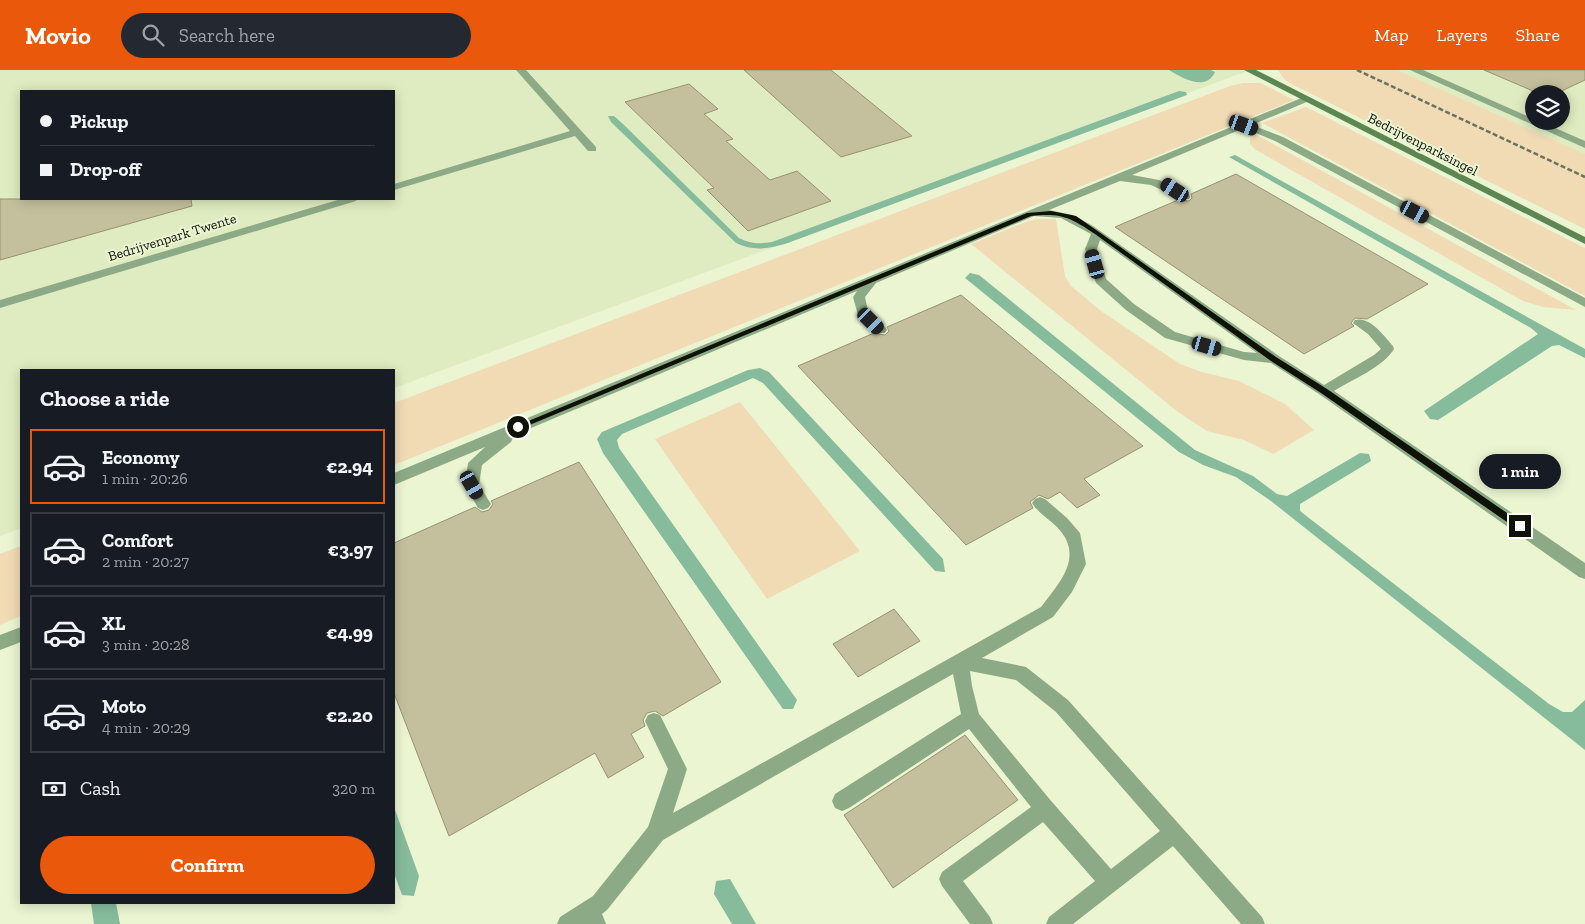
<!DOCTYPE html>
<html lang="en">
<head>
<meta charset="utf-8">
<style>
  body { margin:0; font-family:"Zilla Slab",serif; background:#242831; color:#f1f3f6; height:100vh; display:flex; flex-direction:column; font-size:19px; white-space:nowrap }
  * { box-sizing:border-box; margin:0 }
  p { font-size:16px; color:#9ea1a6 }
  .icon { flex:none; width:28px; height:28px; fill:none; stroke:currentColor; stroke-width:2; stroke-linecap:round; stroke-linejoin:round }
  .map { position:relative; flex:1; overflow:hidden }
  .panel { position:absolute; left:20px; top:299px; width:375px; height:535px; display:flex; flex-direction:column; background:#171b24; border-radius:0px; box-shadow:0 2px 12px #0003 }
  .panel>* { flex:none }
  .banner { position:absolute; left:20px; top:20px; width:375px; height:110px; border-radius:0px; box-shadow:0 2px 12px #0003; display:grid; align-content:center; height:110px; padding:0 20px; background:#171b24 }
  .buttons { position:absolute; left:1525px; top:15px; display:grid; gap:10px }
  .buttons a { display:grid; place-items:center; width:45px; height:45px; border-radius:50%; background:#171b24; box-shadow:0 2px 12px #0003; font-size:25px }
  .end { position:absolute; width:22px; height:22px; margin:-11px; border:6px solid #0f1206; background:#fff; box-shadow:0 0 0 2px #fff }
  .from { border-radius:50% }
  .bubble { position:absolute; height:35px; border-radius:18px; background:#171b24; box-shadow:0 2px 12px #0003; font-size:16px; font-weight:700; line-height:35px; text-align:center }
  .car { position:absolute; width:15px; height:30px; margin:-15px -8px; border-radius:6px; box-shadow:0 0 4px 1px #0007; background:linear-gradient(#222 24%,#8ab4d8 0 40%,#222 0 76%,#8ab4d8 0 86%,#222 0) }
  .banner b { display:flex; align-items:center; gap:18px; height:48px; font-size:19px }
  .banner b+b { border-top:1px solid #363941 }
  .banner i { width:12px; height:12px; background:#f1f3f6 }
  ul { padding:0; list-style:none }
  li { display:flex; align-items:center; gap:15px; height:75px; margin:0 10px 8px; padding:0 10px; border:2px solid #363941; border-radius:0px }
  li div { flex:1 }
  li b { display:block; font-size:19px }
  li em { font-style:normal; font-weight:700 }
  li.selected { border-color:#ea580c }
  li>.icon { width:45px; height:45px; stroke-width:1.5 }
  h2 { padding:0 20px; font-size:22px; line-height:60px }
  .pay { display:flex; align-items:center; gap:12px; height:55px; padding:0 20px; font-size:19px }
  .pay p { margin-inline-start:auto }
  .primary-button { display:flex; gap:10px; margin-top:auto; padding:10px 20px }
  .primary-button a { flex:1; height:58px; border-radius:30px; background:#ea580c; color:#fff; font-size:20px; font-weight:700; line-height:58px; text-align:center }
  header { display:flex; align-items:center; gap:30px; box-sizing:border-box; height:70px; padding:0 25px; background:#ea580c; color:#fff }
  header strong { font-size:24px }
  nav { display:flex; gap:28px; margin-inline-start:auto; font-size:18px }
  .search { width:350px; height:45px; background:#242831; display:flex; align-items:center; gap:12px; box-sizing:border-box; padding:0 18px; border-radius:28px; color:#9ea1a6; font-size:19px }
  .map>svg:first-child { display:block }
</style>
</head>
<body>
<header>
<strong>Movio</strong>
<div class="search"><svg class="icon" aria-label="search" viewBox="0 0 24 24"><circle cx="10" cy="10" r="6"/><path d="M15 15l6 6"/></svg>Search here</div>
<nav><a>Map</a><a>Layers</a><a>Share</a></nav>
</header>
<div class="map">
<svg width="1585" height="854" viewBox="0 0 1585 854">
  <rect width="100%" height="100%" fill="#ebf5d2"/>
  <!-- built -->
  <g fill="#dfebc0" fill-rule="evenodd">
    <path d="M0,0h1250l-856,318v-18h-373v158l-21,8zM21,21h373v108h-373z"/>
    <path d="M1298,0h287v135zM1534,24h27v27h-27z"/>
  </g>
  <!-- green -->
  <g fill="#f0dbb5">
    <polygon points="1278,0 1397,0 1585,84 1585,159 1293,15 1284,9"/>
    <polygon points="1243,13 1261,13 1294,30 394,395 394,333 1230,16"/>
    <polygon points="1306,37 1585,178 1585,226 1262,53"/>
    <polygon points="1257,65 1576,240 1543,237 1523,231 1256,80 1250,74 1250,69"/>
    <polygon points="1040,149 1056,149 1065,206 1071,216 1101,241 1180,294 1202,302 1239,311 1285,334 1314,360 1273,384 1244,370 1207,361 1178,342 971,174 1028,151"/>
    <polygon points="740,332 860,481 767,529 655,369"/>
    <polygon points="21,476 21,546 0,555 0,484"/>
  </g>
  <!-- water -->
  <g fill="#86bc9c">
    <path d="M1169,0h42l4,2c-9,20 -33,6 -46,-2z"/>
    <path d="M1179,21l7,1 1,3 -402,149c-18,5 -32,7 -49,-1l-125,-121 -3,-6h6l9,8 116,114c12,6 20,6 33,4z"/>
    <polygon points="1235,85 1585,279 1585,288 1559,275 1552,276 1438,350 1430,349 1424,341 1538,264 1531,258 1229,87"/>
    <polygon points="970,203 979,205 1195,380 1253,406 1277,424 1287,426 1360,383 1369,384 1371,391 1300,434 1300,441 1549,634 1563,642 1572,642 1585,630 1585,680 1271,431 1236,407 1203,395 1179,382 965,208"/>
    <polygon points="760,298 769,302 943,489 945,502 935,501 763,313 753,308 622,364 617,370 619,378 797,630 793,639 783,639 603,383 597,369 602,362 748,300"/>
    <polygon points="394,737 419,806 414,826 402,825 394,803"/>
    <polygon points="730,809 756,854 732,854 714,824 716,811"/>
    <polygon points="91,833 116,833 120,854 94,854"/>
  </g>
  <!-- building -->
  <g fill="#c4c09d" stroke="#979371">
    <polygon points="744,0 831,0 912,66 841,87"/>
    <polygon points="1484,0 1585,0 1585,10 1555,24 1540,24"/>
    <polygon points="689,14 718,39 704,44 733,69 726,71 770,110 797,101 831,131 748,161 707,120 714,118 625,32"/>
    <polygon points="1236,104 1428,214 1367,249 1355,248 1351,253 1354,256 1304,284 1115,157 1178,130 1189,131 1192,128 1191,124"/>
    <polygon points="0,129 191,129 192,136 0,190"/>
    <polygon points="961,225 1143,376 1084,409 1100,425 1077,438 1060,422 1048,429 1039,425 1030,432 1033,438 966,475 798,296 874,263 885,265 889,261 887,257"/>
    <polygon points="579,392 721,612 663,646 655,641 647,643 643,650 645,656 631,664 644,687 608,708 595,683 449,766 394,623 394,473 475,437 482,442 489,440 493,434 491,431"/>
    <polygon points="894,539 920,571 858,607 833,574"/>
    <polygon points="965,665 1018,730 893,818 844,745"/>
  </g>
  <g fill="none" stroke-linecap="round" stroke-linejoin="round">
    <!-- lane -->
    <g fill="#8daa86" fill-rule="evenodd">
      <path d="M1306,26l3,1v4l-57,24 31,12 302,161v9l-310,-166 -31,-13 -112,47 27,5 30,15 1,2 -1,2h-8l-30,-14 -31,-4 -71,29 24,5 20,11 186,130 45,29 50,-30 7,-6 -13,-15 -15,-11 2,-3c15,-4 29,16 38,26l1,3c-12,19 -41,30 -60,42l251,172v16l-6,-2 -260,-183 -48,-31 -27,-3 -79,-22 -39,-28 -30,-27 -11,-34 6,-15 -30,-16 -27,-2 -158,67 -11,14 3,14 17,16 2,3 -2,3h-8l-19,-18 -5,-18 4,-6 -345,145 1,2 -2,4 -29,23 -3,20 12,19 -3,4 -5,2 -5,-2 -13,-23 3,-22 17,-16 -91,38v-12zM1100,170l157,113 -13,-1 -69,-20 -41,-28 -28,-25 -9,-30z"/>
      <path d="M1040,427l5,2 22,19 13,15 6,31 -14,28 -19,25 -71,41 44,9 42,33 194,217 3,7h-24l-68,-78 -100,78h-27l3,-7 46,-36 -52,-59 -80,59 27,36 3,7h-23l-28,-38 -3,-7 3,-7 89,-65 -62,-78 -120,79 -7,3 -7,-3 -3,-7 3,-7 126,-80 -8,-40 -290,166 -56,70 -5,4 4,10h-49l3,-7 33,-21 55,-69 20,-58 -23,-48 3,-6 6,-2 6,2 27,54 -14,44 368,-206c19,-25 44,-51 16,-80 -8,-8 -19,-14 -25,-24l3,-4zM970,601l46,9 40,32 104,119 -49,38 -59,-67 -73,-88 -7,-28z"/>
      <polygon points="21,557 21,572 0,580 0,565"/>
    </g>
    <!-- street -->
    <g fill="#8daa86" fill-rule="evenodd">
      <polygon points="516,0 526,0 596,77 596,81 588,81 575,66 394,120 394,114 570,61"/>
      <polygon points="1410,0 1423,0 1534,49 1534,51 1539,51 1585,71 1585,78"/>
      <polygon points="341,129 357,129 356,131 0,238 0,230"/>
    </g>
    <!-- secondary -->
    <polygon fill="#5d8752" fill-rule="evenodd" points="1244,0 1256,0 1585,167 1585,174"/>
    <!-- rail -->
    <polyline stroke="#6c725c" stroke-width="2.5" stroke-dasharray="5 2.5" stroke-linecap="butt" points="1357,0 1585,107"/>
  </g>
  <!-- route -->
  <path fill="#0f1206" d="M1051,141l25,5 23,16 177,125 51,32 196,135v5h-6l-196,-136 -50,-32 -176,-127c-26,-17 -33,-21 -64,-18l-511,213 -2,1 -4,-3 513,-214z"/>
  <g text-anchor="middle" stroke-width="4" stroke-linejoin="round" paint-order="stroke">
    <!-- far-street labels -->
    <g font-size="14" fill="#0f1206" stroke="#ebf5d2">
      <text transform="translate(1423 74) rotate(27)" y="5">Bedrijvenparksingel</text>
      <text transform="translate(172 167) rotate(-17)" y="5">Bedrijvenpark Twente</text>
    </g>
  </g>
</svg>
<div class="buttons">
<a><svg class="icon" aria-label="layers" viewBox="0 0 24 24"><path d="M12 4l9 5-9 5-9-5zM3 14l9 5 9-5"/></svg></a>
</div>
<i class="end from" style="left:518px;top:357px"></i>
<i class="end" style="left:1520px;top:456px"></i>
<div class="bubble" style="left:1479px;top:384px;width:82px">1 min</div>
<i class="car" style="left:1244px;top:55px;rotate:110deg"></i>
<i class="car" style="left:1175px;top:120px;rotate:303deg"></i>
<i class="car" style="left:1415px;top:142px;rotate:118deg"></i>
<i class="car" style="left:1095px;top:194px;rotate:344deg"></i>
<i class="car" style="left:871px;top:251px;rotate:135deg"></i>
<i class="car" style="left:1207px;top:276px;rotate:106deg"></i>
<i class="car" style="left:472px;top:415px;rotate:150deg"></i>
<div class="banner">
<b><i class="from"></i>Pickup</b>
<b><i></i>Drop-off</b>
</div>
<section class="panel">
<h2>Choose a ride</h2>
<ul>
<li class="selected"><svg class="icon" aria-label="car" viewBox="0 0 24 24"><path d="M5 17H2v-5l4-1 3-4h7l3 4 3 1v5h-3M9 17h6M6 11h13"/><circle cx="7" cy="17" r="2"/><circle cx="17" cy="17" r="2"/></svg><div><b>Economy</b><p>1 min · 20:26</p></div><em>€2.94</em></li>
<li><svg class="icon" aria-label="car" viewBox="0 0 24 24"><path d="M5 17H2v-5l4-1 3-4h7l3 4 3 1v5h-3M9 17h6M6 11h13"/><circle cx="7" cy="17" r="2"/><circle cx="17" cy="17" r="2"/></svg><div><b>Comfort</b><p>2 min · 20:27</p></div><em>€3.97</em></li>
<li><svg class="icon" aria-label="car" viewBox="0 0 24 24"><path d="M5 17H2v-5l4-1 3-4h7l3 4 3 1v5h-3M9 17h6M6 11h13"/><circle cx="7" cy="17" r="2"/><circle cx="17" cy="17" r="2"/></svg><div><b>XL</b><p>3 min · 20:28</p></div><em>€4.99</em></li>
<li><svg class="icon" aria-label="car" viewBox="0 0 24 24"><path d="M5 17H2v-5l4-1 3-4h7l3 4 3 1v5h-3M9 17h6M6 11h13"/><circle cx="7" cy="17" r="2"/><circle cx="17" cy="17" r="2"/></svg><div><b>Moto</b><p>4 min · 20:29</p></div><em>€2.20</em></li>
</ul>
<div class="pay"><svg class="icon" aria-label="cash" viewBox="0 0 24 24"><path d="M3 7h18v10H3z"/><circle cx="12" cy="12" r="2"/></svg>Cash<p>320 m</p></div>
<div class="primary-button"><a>Confirm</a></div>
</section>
</div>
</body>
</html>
